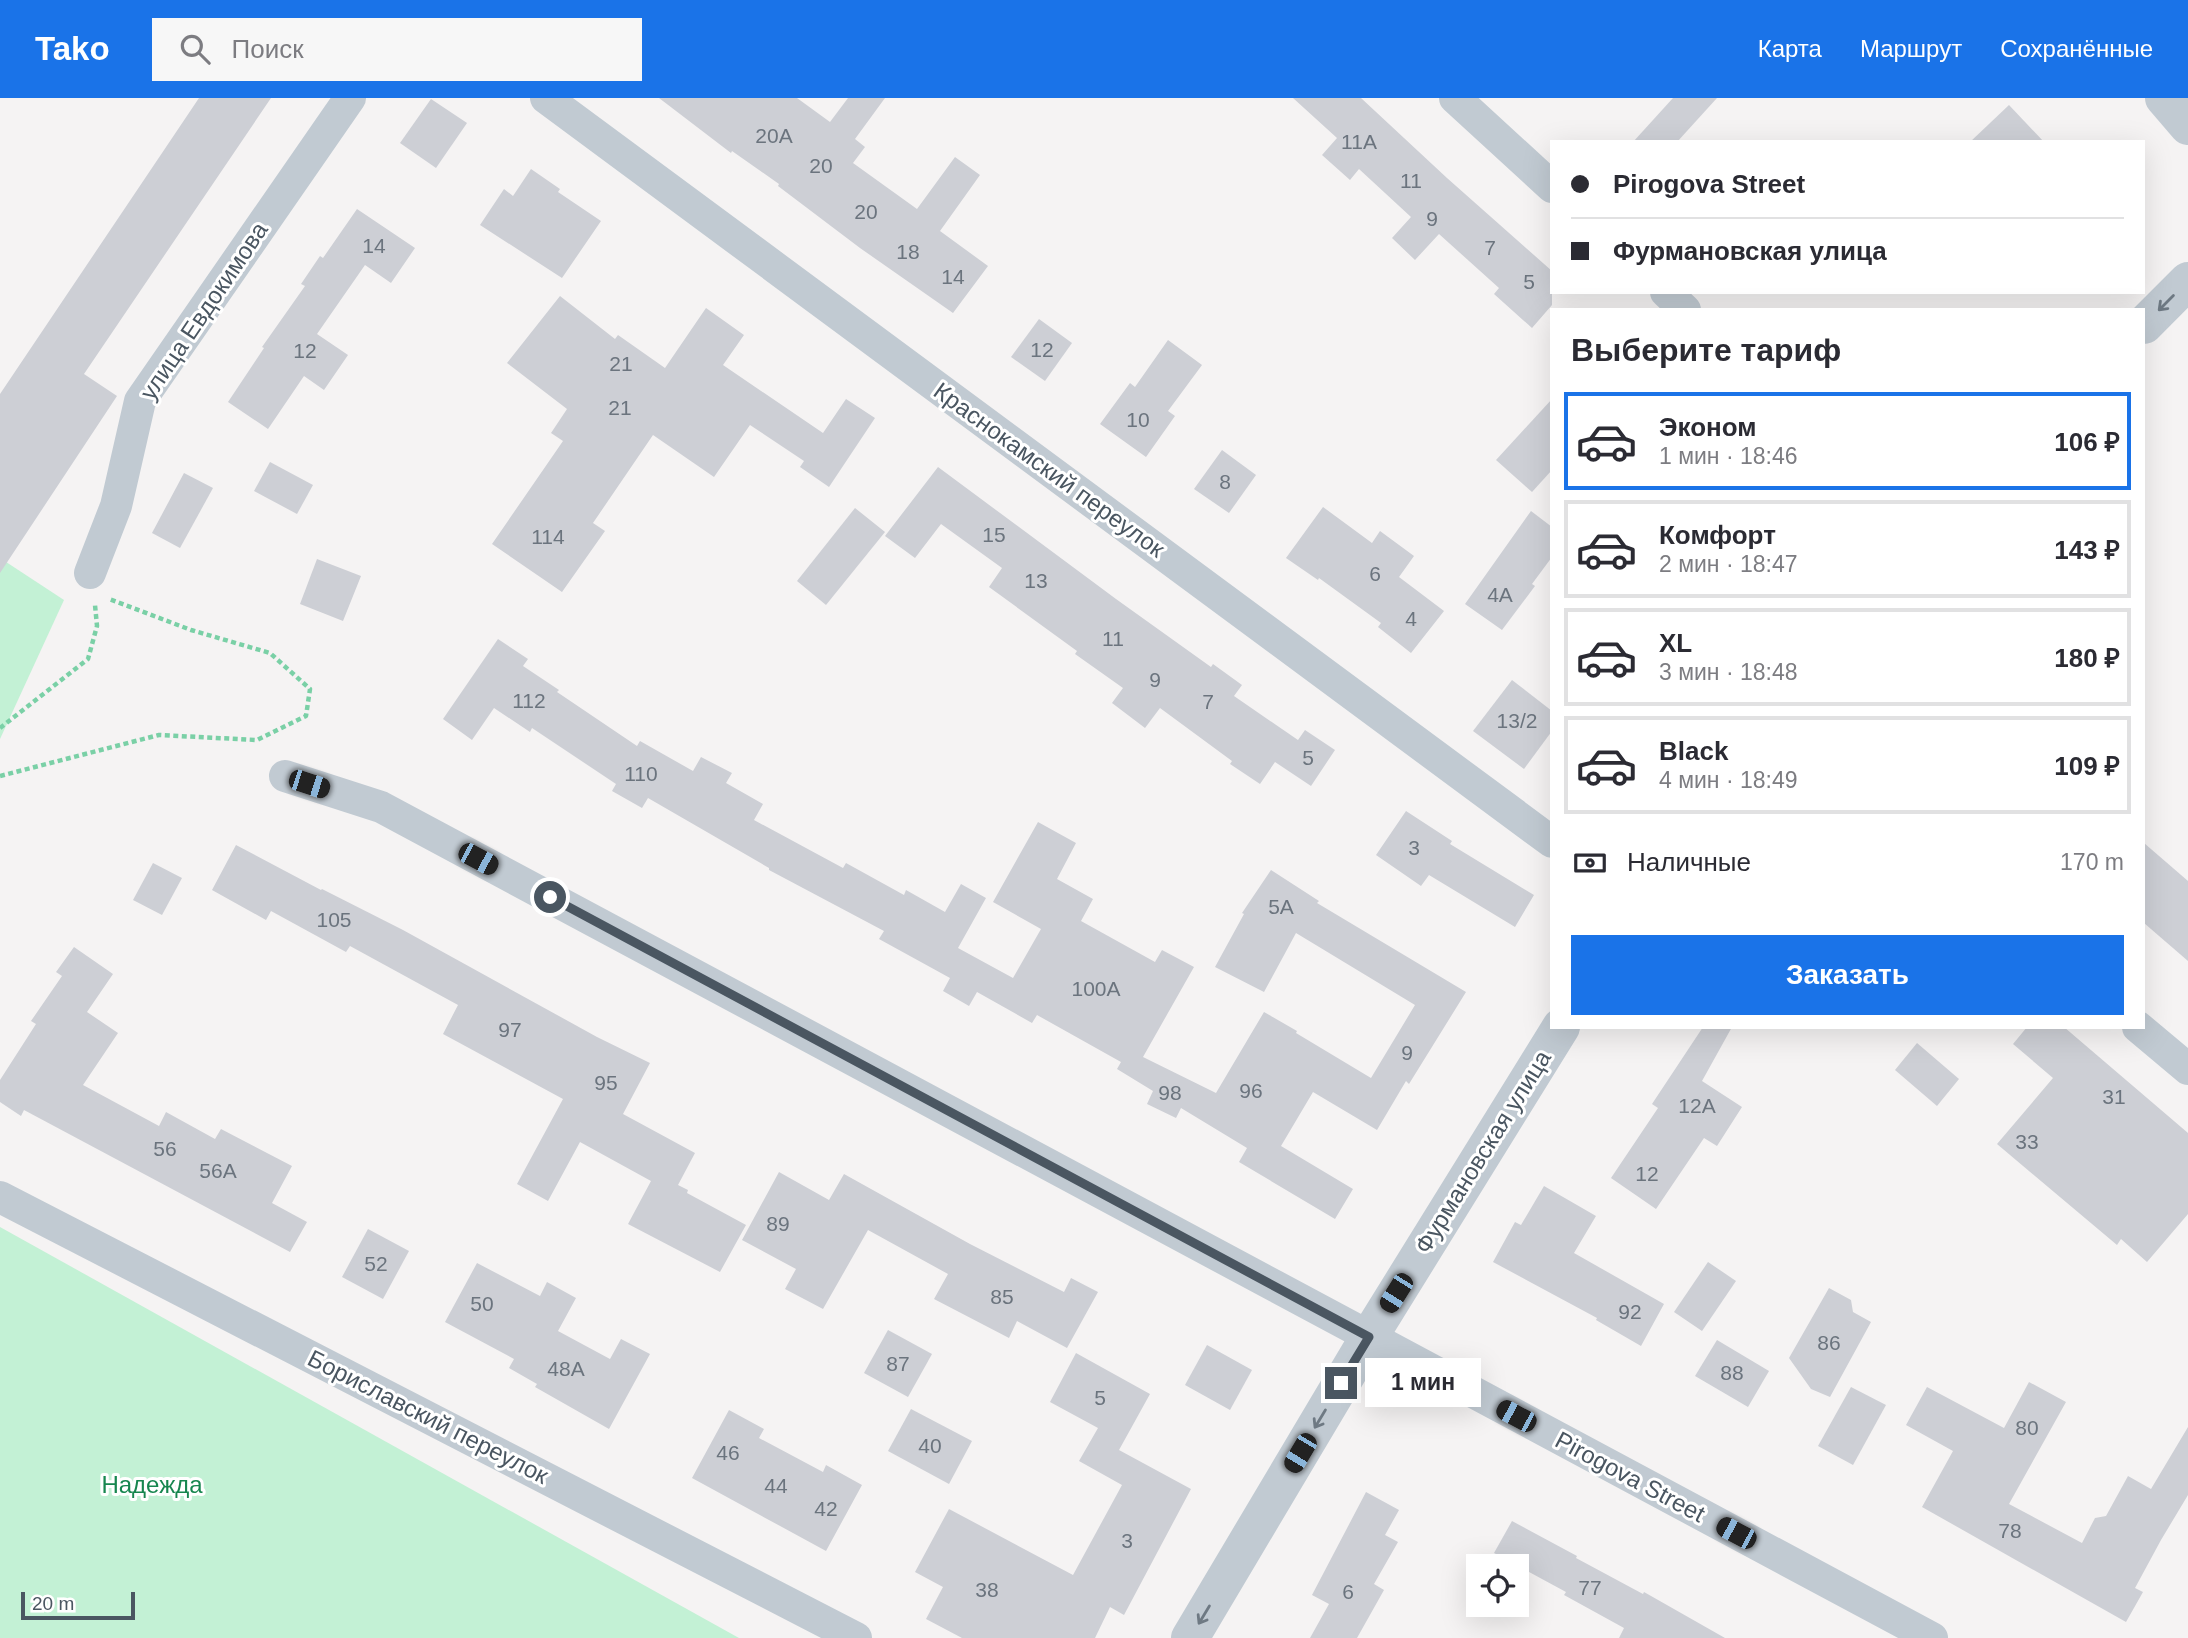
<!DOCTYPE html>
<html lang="ru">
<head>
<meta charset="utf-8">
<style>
  body { margin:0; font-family:Helvetica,sans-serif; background:#f7f7f7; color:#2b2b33; height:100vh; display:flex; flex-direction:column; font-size:26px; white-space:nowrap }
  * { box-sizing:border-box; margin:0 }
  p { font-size:23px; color:#7c7c81 }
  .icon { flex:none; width:38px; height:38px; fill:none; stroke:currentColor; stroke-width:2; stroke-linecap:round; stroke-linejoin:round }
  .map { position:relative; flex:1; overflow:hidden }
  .drawer { position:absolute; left:1550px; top:210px; width:595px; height:721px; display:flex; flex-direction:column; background:#fff; border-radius:0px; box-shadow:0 7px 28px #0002 }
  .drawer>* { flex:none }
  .top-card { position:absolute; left:1550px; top:42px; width:595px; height:154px; border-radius:0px; box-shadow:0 7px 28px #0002; display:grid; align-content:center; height:154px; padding:0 21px; background:#fff }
  .buttons { position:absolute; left:1466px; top:1456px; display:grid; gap:14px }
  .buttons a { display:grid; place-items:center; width:63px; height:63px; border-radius:0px; background:#fff; box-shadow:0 7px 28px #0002; font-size:35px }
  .scale { position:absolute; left:21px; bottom:18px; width:114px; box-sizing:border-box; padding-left:7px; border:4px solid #4a5661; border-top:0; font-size:19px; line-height:24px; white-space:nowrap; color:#4a5661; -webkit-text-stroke:5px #fff; paint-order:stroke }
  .end { position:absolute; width:32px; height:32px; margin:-16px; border:9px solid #4a5661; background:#fff; box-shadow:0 0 0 4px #fff }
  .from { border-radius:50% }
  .bubble { position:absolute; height:49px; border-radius:0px; background:#fff; box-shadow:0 7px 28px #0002; font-size:23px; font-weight:700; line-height:49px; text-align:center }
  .car { position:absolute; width:21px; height:42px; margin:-21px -10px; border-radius:9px; box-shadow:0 0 5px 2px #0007; background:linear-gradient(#222 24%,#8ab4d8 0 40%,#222 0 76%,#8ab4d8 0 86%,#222 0) }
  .top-card b { display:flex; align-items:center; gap:24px; height:66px; font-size:26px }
  .top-card b+b { border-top:2px solid #e1e1e2 }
  .top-card i { width:18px; height:18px; background:#2b2b33 }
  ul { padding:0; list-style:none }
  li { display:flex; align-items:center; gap:21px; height:98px; margin:0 14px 10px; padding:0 7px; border:4px solid #e1e1e2; border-radius:0px }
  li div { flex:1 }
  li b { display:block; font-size:26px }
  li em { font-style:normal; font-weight:700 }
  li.current { border-color:#1a73e8 }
  li>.icon { width:63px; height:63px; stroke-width:1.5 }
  h2 { padding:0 21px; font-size:32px; line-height:84px }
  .pay { display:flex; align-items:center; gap:18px; height:77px; padding:0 21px; font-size:26px }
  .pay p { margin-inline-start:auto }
  .primary-button { display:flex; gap:14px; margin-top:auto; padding:14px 21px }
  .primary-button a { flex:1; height:80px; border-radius:0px; background:#1a73e8; color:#fff; font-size:28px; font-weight:700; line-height:80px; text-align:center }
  header { display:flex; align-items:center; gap:42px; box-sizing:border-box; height:98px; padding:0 35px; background:#1a73e8; color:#fff }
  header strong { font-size:33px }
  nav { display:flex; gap:38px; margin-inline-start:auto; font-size:24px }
  .search { width:490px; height:63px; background:#f7f7f7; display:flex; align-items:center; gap:18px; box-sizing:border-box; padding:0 24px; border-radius:0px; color:#7c7c81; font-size:26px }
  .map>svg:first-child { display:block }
</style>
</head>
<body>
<header>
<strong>Tako</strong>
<div class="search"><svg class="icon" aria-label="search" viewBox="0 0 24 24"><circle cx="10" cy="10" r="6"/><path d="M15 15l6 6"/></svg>Поиск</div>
<nav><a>Карта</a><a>Маршрут</a><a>Сохранённые</a></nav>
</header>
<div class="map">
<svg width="2188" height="1540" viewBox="0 0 2188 1540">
  <rect width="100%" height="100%" fill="#f5f3f3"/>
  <!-- green -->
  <g fill="#c3f1d5">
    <polygon points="0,460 64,502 0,641"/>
    <polygon points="0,1129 739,1540 0,1540"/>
  </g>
  <!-- building -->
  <g fill="#cdcfd5">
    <polygon points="199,0 271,0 84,276 117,298 0,475 0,296"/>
    <polygon points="659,0 797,0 830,24 848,0 885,0 855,41 865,49 853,65 917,111 955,59 980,77 940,133 988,168 953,215 860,150 778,88 779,86 732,53 731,55"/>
    <polygon points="1293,0 1361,0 1447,80 1552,173 1552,207 1532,230 1494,196 1499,190 1439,136 1415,162 1392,140 1411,119 1359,71 1350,82 1322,57 1337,40"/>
    <polygon points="1673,0 1717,0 1677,44 1633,44"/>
    <polygon points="431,1 467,25 436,70 400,45"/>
    <polygon points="2009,7 2044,44 1970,44"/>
    <polygon points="531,71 560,91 558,94 601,123 562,180 480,127 504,91 513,98"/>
    <polygon points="357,111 415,150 391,185 365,167 317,236 348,257 324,292 304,278 268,331 228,304 264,250 262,249 305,188 301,186 320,158 323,160"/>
    <polygon points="560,198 615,241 618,237 665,270 706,210 744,237 723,267 823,335 846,301 875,320 829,389 800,369 804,363 750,327 714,379 653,337 593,425 605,433 562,494 492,446 563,343 551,335 567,311 507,265"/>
    <polygon points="1039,221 1072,245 1045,283 1011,259"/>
    <polygon points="1168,242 1202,267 1168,313 1175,318 1146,359 1100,326 1130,285 1135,289"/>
    <polygon points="1552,301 1552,372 1532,394 1496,362"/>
    <polygon points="1222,352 1256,377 1229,415 1194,391"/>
    <polygon points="270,364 313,387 297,416 254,393"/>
    <polygon points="938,369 1116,501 1211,569 1213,566 1242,587 1234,598 1298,642 1305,632 1335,652 1311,688 1275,664 1260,686 1230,666 1232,663 1160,610 1145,630 1112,605 1123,590 1075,556 1077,553 989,489 1002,470 941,426 915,460 885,438"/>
    <polygon points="184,375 213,390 180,450 152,435"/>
    <polygon points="1323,409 1372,445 1380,433 1414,458 1399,479 1444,513 1411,555 1378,529 1381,525 1319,480 1318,482 1286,460"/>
    <polygon points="855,410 885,434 826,507 797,483"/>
    <polygon points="1531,413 1552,429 1552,459 1532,486 1535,488 1502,532 1465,506"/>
    <polygon points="317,461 361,478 343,523 300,506"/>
    <polygon points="498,541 528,561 523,568 559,592 557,594 637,648 640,643 693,673 701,659 732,675 726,685 763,706 754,722 843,770 846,765 904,797 906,792 945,814 961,786 986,800 958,850 1013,880 1041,831 993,804 1038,724 1076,745 1057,781 1093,801 1081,823 1155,864 1162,852 1194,869 1143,959 1216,995 1264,914 1297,933 1296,935 1371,980 1415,907 1296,835 1264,894 1215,869 1244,816 1242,815 1271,772 1319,803 1317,805 1466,894 1409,986 1406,983 1377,1032 1313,994 1281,1048 1353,1091 1335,1121 1239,1064 1247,1050 1181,1010 1176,1020 1147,1006 1153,993 1117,971 1121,964 1037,917 1032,925 977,894 969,908 943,893 950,880 879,841 884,833 769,772 769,770 648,700 642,710 612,693 616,686 532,630 530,634 494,610 472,642 443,621"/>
    <polygon points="1512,582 1552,613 1552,633 1524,671 1473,633"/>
    <polygon points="1406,713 1452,743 1450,746 1534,797 1515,829 1429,777 1421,788 1376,757"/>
    <polygon points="2144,745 2188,783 2188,863 2144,825"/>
    <polygon points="236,747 321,792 322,791 403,832 597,939 650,965 623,1016 695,1055 678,1087 688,1092 687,1095 746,1127 720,1174 628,1126 651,1083 580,1044 548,1103 517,1086 563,1001 443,936 458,907 350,848 346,854 271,813 266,822 212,792"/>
    <polygon points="153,765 182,780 162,817 133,802"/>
    <polygon points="74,849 113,876 87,914 118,935 83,987 159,1028 166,1014 215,1041 221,1031 292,1068 272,1105 307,1124 290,1154 24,1012 21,1018 0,1004 0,982 36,926 31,923 62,878 56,874"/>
    <polygon points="1703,929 1732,929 1702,983 1742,1009 1717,1048 1704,1040 1656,1111 1611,1080 1658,1010 1652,1006"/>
    <polygon points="2027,929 2064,929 2188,1035 2188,1116 2147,1164 2121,1141 2117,1147 1997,1046 2053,980 2013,946"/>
    <polygon points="1917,945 1959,981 1937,1008 1895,972"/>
    <polygon points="779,1074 829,1102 844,1076 970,1146 1064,1194 1071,1180 1098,1194 1067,1250 1017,1223 1009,1240 934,1201 948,1176 868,1132 823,1211 785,1191 796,1171 742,1142"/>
    <polygon points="1544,1088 1596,1118 1574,1155 1664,1206 1641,1248 1596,1222 1597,1220 1493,1164 1515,1124 1521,1127"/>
    <polygon points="368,1131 409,1153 383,1201 342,1179"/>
    <polygon points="1708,1164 1736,1183 1702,1233 1674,1214"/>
    <polygon points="477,1165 540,1198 547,1184 576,1200 558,1233 610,1261 621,1241 650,1256 609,1331 535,1289 537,1286 509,1270 514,1261 445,1224"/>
    <polygon points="1829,1190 1851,1202 1853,1214 1871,1224 1830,1299 1811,1291 1789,1260"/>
    <polygon points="888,1232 932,1256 908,1299 864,1275"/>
    <polygon points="1717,1242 1769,1273 1748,1309 1695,1278"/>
    <polygon points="1207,1247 1252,1272 1230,1312 1185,1287"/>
    <polygon points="1076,1255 1150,1296 1119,1352 1191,1391 1124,1517 1110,1509 1095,1540 962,1540 926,1521 943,1489 915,1474 949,1411 1073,1477 1122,1387 1079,1363 1098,1330 1050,1304"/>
    <polygon points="2029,1284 2066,1304 2009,1406 2082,1445 2095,1420 2106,1418 2128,1378 2151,1391 2188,1329 2188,1397 2161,1442 2135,1490 2143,1494 2126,1524 1922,1409 1953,1353 1906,1327 1927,1289 2004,1330"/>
    <polygon points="1851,1289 1886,1307 1853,1367 1818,1348"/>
    <polygon points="911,1311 972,1343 949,1386 888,1353"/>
    <polygon points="729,1312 764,1331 759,1340 823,1374 826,1367 862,1387 826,1453 692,1380"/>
    <polygon points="1366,1394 1399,1412 1385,1437 1398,1444 1374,1486 1384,1492 1357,1540 1310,1540 1329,1506 1312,1497"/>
    <polygon points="1512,1423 1577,1458 1576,1460 1643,1496 1644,1494 1725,1540 1619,1540 1624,1530 1564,1497 1566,1494 1494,1455"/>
  </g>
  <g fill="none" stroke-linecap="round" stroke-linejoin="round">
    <!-- path -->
    <g stroke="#7ad0a6" stroke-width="4.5" stroke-dasharray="5 3.5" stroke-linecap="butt">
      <polyline points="0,630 88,561 97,528 95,507"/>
      <polyline points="0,678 159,637 257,642 306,618 310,591 270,555 191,532 109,501"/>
    </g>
    <!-- minor -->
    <g stroke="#c1cad2" stroke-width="32">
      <polyline points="546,0 1552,744"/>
      <polyline points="1455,0 1552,89"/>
      <polyline points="1666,194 1685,212"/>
      <polyline points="90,475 116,408 140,303 350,0"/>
      <polyline points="285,678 381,709 1932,1540"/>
      <polyline points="2138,929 2188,971"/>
      <polyline points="0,1099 856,1540"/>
    </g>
    <!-- tertiary -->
    <g stroke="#c1cad2" stroke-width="38">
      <polyline points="2164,0 2188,28"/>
      <polyline points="2144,227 2188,183"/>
      <polyline points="1190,1540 1369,1239 1561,929"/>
    </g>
  </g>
  <!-- one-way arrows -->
  <defs><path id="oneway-shaft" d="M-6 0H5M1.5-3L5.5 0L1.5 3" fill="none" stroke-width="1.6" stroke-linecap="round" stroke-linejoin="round" transform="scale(1.75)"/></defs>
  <g stroke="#6e7983">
    <use href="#oneway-shaft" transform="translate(2166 205) rotate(135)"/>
    <use href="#oneway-shaft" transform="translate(1320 1321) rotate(121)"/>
    <use href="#oneway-shaft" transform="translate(1204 1517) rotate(121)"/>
  </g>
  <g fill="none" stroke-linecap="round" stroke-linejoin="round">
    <!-- route -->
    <polyline stroke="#4a5661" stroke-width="9" points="550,799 1369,1239 1341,1285"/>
  </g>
  <g text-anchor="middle" stroke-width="6" stroke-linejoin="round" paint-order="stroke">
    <!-- number labels -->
    <g font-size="21" fill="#6b747e">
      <text x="774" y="45">20А</text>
      <text x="1359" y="51">11А</text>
      <text x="821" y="75">20</text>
      <text x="1411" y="90">11</text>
      <text x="866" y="121">20</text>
      <text x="1432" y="128">9</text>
      <text x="374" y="155">14</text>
      <text x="1490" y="157">7</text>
      <text x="908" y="161">18</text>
      <text x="953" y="186">14</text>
      <text x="1529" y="191">5</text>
      <text x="1042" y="259">12</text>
      <text x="305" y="260">12</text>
      <text x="621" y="273">21</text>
      <text x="620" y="317">21</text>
      <text x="1138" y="329">10</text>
      <text x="1225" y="391">8</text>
      <text x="994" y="444">15</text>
      <text x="548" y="446">114</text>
      <text x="1375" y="483">6</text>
      <text x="1036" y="490">13</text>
      <text x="1500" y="504">4А</text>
      <text x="1411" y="528">4</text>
      <text x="1113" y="548">11</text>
      <text x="1155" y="589">9</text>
      <text x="529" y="610">112</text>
      <text x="1208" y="611">7</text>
      <text x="1517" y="630">13/2</text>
      <text x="1308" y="667">5</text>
      <text x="641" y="683">110</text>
      <text x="1414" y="757">3</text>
      <text x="1281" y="816">5А</text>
      <text x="334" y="829">105</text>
      <text x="1096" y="898">100А</text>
      <text x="510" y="939">97</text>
      <text x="1407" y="962">9</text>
      <text x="606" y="992">95</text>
      <text x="1251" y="1000">96</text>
      <text x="1170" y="1002">98</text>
      <text x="2114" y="1006">31</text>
      <text x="1697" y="1015">12А</text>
      <text x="2027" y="1051">33</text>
      <text x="165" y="1058">56</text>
      <text x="218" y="1080">56А</text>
      <text x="1647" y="1083">12</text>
      <text x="778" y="1133">89</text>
      <text x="376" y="1173">52</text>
      <text x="1002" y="1206">85</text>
      <text x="482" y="1213">50</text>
      <text x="1630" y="1221">92</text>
      <text x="1829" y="1252">86</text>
      <text x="898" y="1273">87</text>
      <text x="566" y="1278">48А</text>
      <text x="1732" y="1282">88</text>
      <text x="1100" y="1307">5</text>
      <text x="2027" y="1337">80</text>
      <text x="930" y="1355">40</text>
      <text x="728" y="1362">46</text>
      <text x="776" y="1395">44</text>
      <text x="826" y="1418">42</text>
      <text x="2010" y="1440">78</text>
      <text x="1127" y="1450">3</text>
      <text x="1590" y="1497">77</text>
      <text x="987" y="1499">38</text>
      <text x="1348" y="1501">6</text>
    </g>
    <!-- street labels -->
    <g font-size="24" fill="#4a5661" stroke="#fff">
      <text transform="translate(204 213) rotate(-56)" y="8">улица Евдокимова</text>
      <text transform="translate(1049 372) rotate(36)" y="8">Краснокамский переулок</text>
      <text transform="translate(1483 1054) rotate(-58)" y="8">Фурмановская улица</text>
      <text transform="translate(428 1319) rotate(27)" y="8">Бориславский переулок</text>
      <text transform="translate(1630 1379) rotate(28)" y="8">Pirogova Street</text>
    </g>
    <!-- park labels -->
    <g font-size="24" fill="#17864f" stroke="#fff">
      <text x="152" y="1395">Надежда</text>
    </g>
  </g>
</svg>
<div class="buttons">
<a><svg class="icon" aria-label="locate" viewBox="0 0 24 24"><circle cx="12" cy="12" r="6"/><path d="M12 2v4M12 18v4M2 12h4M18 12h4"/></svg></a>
</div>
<div class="scale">20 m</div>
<i class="end from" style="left:550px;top:799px"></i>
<i class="end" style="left:1341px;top:1285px"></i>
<div class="bubble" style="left:1365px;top:1260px;width:116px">1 мин</div>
<i class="car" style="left:309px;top:686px;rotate:108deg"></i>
<i class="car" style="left:478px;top:761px;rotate:118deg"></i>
<i class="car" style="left:1396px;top:1195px;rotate:212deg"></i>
<i class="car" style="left:1516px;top:1318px;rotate:298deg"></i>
<i class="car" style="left:1300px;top:1355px;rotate:211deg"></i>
<i class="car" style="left:1736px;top:1435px;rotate:298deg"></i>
<div class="top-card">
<b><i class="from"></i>Pirogova Street</b>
<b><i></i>Фурмановская улица</b>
</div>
<section class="drawer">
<h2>Выберите тариф</h2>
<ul>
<li class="current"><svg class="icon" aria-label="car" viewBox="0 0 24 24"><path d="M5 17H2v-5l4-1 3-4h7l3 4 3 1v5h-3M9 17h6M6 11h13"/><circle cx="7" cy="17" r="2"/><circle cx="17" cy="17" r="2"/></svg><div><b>Эконом</b><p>1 мин · 18:46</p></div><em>106 ₽</em></li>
<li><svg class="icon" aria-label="car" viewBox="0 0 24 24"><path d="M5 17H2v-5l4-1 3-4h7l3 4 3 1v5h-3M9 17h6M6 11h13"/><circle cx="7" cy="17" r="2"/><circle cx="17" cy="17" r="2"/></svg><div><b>Комфорт</b><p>2 мин · 18:47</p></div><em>143 ₽</em></li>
<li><svg class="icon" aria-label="car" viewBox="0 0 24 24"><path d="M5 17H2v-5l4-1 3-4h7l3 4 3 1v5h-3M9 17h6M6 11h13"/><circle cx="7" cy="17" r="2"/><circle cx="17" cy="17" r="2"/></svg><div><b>XL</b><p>3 мин · 18:48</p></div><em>180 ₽</em></li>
<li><svg class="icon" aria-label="car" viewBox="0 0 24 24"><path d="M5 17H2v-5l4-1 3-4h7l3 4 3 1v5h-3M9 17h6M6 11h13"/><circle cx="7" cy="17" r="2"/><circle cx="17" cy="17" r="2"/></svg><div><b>Black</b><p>4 мин · 18:49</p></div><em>109 ₽</em></li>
</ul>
<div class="pay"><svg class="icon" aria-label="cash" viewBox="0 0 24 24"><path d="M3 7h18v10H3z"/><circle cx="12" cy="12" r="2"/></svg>Наличные<p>170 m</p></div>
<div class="primary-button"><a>Заказать</a></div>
</section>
</div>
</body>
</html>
